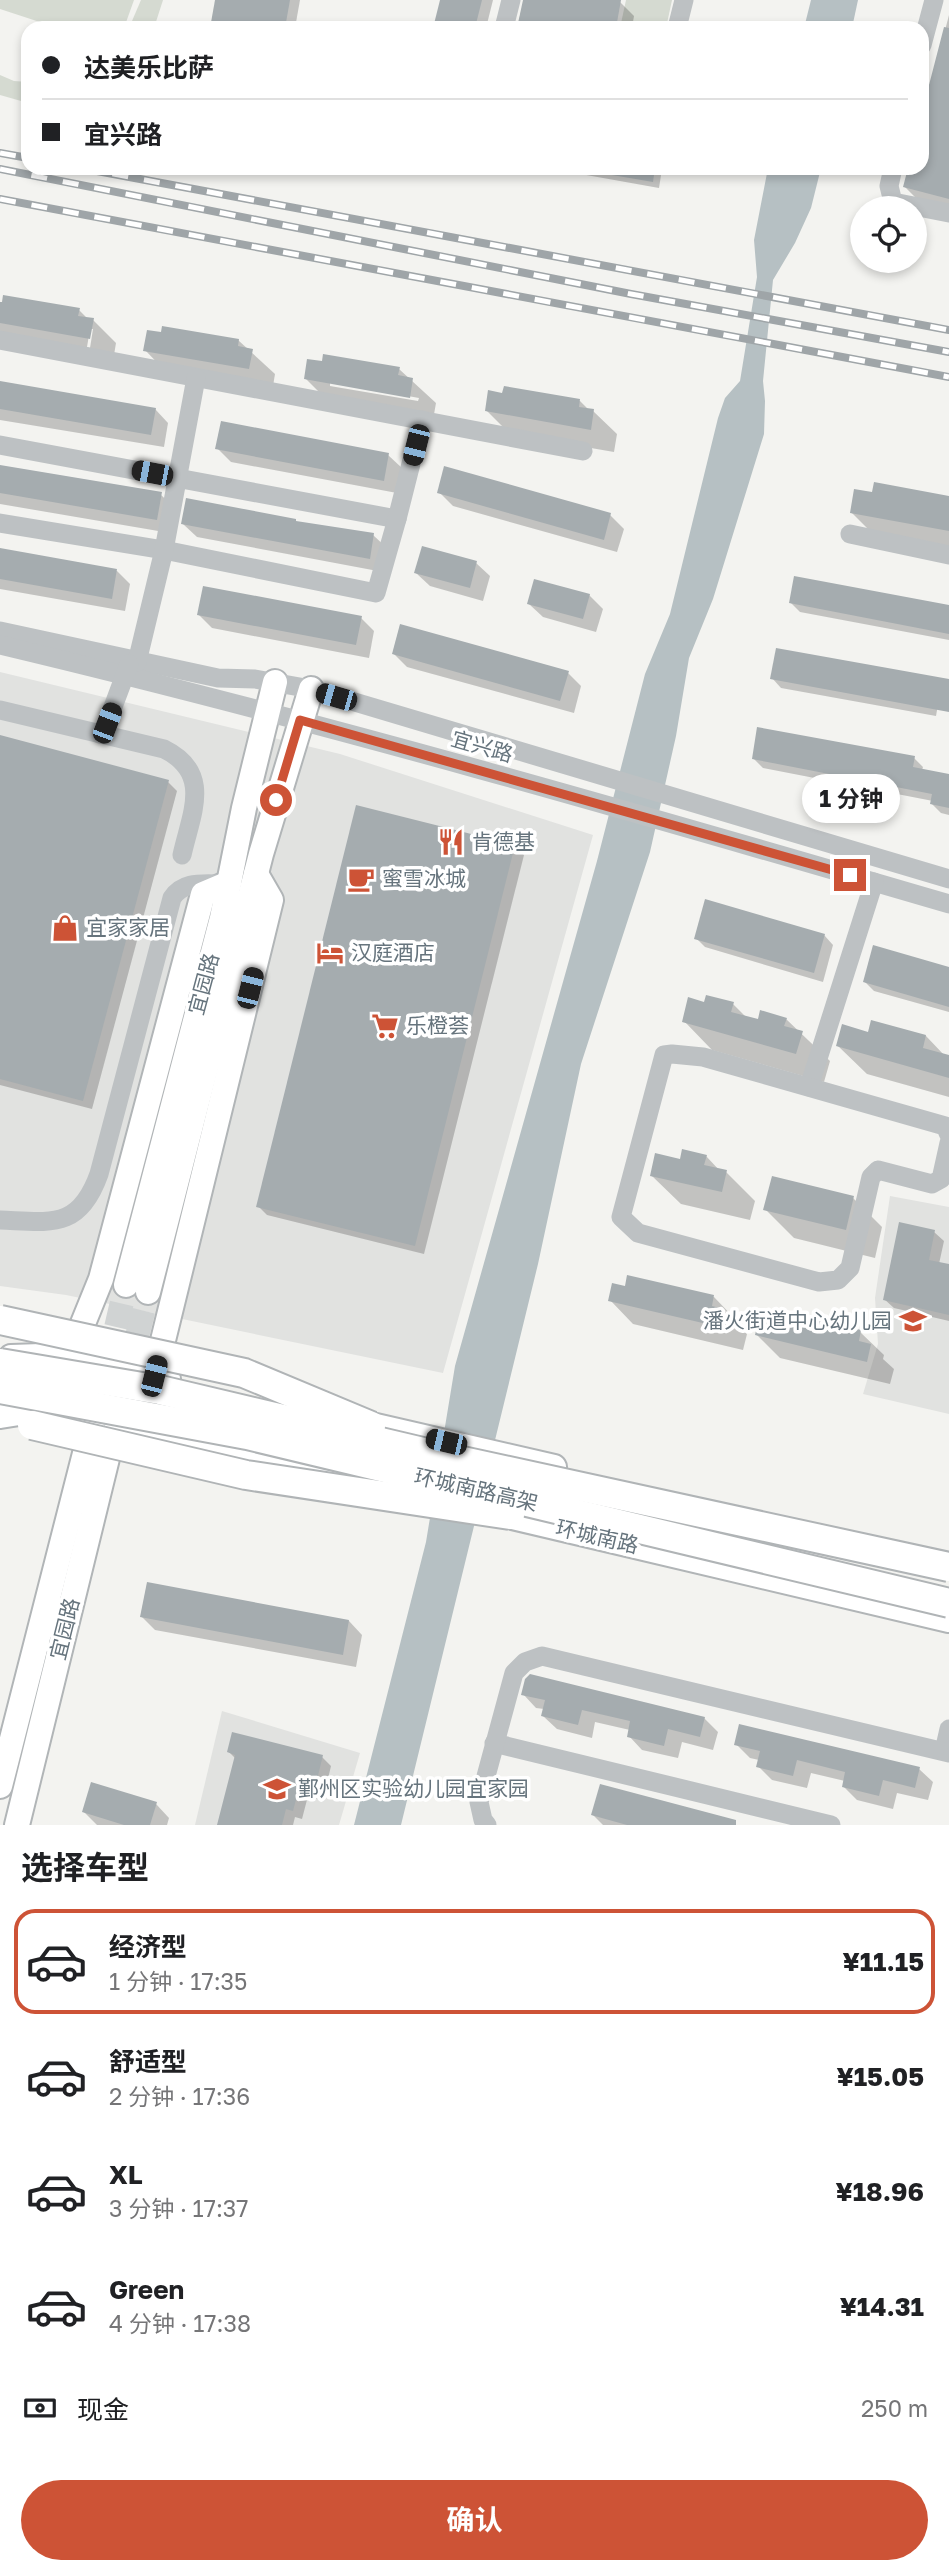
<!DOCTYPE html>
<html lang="zh">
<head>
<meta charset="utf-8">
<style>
  body { margin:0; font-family:"Golos Text","Noto Sans SC",sans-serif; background:#f6f6f6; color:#202124; height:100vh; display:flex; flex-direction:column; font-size:26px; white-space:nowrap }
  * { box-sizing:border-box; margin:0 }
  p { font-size:23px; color:#757577 }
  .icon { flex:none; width:38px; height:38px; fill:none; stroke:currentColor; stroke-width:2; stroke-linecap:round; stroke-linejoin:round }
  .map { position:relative; height:1825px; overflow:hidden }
  .details { display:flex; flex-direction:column; background:#fff; flex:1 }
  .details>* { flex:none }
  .hud { position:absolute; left:21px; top:21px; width:908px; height:154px; border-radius:21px; box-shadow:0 4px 10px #0003; display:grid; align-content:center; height:154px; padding:0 21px; background:#fff }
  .buttons { position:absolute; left:850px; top:196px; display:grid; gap:14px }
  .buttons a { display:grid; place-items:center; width:77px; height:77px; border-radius:50%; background:#fff; box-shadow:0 4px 10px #0003; font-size:35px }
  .end { position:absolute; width:32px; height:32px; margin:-16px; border:9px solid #cd5336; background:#fff; box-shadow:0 0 0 4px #fff }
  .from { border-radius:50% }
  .bubble { position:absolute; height:49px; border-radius:24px; background:#fff; box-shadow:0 4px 10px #0003; font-size:23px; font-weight:700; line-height:49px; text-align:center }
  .car { position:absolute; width:21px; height:42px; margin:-21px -10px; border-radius:9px; box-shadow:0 0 5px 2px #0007; background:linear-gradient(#222 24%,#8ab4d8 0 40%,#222 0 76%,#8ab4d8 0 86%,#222 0) }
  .hud b { display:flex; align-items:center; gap:24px; height:66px; font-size:26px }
  .hud b+b { border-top:2px solid #e0e0e0 }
  .hud i { width:18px; height:18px; background:#202124 }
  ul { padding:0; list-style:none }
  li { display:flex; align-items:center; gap:21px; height:105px; margin:0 14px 10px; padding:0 7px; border:4px solid transparent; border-radius:21px }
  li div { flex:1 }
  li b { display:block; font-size:26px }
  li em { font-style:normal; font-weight:700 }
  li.active { border-color:#cd5336 }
  li>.icon { width:63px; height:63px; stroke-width:1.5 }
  h2 { padding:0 21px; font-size:32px; line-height:84px }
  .pay { display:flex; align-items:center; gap:18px; height:77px; padding:0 21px; font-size:26px }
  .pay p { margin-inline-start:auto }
  .action { display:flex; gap:14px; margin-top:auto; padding:14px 21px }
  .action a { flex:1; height:80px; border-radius:42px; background:#cd5336; color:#fff; font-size:28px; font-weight:700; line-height:80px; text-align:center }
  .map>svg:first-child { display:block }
</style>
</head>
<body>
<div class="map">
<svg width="949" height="1825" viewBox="0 0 949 1825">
  <rect width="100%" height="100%" fill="#f3f3f0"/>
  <!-- built -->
  <g fill="#e1e2e0">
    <polygon points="0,672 340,754 593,835 443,1373 66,1295 0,1286"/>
    <polygon points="890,1196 949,1207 949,1414 863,1394 878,1344 875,1298"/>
    <polygon points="222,1711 360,1753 339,1825 195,1825"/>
  </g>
  <!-- green -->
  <g fill="#d5dad1">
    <polygon points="0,0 134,0 124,28 58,28 0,9"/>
    <polygon points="141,0 163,0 154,28 129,28"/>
    <polygon points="626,0 672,0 666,28 620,28"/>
    <polygon points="0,75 14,81 28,82 28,103 0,95"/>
  </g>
  <!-- water -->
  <g fill="#b6c0c3">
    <polygon points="811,0 858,0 852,28 804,28"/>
    <polygon points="768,168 821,168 811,208 795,243 773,280 763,381 765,401 764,434 713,599 689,658 676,736 650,852 581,1064 538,1264 401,1825 354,1825 426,1542 455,1366 597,861 645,674 670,614 718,418 725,398 740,381 757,277 754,240"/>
  </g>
  <!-- shadow -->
  <g fill="#0003" fill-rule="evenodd">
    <polygon points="217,0 300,0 295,28 211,28"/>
    <polygon points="442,0 493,0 486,28 434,28"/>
    <polygon points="524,0 608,0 620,2 634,16 632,28 517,28"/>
    <polygon points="949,15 949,208 918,200 905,187 910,168 922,168 922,119"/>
    <polygon points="570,168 661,168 662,169 659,188 575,173"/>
    <path d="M0,303l79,7 9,9 5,1 23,23 -3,18 -113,-27zM90,329h3l-3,19 -3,-1z"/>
    <polygon points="238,340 275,374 272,392 168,374 145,350"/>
    <path d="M323,363l76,6 37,34 -3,17 -104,-18 -23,-23zM330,382l89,16 -1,3 -88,-15z"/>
    <polygon points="0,383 155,409 168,423 164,447 0,420"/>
    <polygon points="580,401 589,410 593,411 617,434 614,452 510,434 486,410"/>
    <polygon points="217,448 388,455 402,468 397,493 231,462"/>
    <polygon points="0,467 161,495 175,508 170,533 0,504"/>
    <polygon points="439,492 610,515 624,529 617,552 453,506"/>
    <polygon points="949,498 949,550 875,536 852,513"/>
    <polygon points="298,523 373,535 387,548 383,572 197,537 183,524"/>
    <polygon points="0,550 117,571 130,584 125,611 0,589"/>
    <polygon points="476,563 490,576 483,601 430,586 416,573"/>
    <polygon points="589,595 603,609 596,632 543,617 529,604"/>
    <polygon points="791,603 949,607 949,640 800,612"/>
    <polygon points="199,615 361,618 374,631 369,658 212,628"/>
    <polygon points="394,654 568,673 581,686 574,713 407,667"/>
    <polygon points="772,678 941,687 936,716 781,688"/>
    <polygon points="0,737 168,782 177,791 92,1109 0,1085"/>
    <polygon points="753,758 914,758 923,767 922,770 949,776 949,815 941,813 932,804 933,801 763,768"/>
    <polygon points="514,846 524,855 424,1254 267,1215 258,1206"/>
    <polygon points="824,935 833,945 823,982 705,947 696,938"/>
    <polygon points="949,969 949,1012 874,991 865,982"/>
    <polygon points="705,1004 733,1004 747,1018 759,1021 786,1019 830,1061 824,1082 712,1050 684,1021"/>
    <polygon points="869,1034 926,1036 945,1056 949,1057 949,1097 867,1074 838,1046"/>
    <polygon points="706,1156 720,1171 726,1172 755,1201 750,1220 681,1204 652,1176 681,1161"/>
    <polygon points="853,1198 882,1227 875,1258 794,1238 765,1209"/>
    <polygon points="934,1232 944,1241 939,1264 949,1266 949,1321 894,1308 884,1299"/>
    <polygon points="714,1297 737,1321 736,1324 747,1334 743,1350 633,1324 610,1300"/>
    <polygon points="860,1332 884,1355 883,1359 894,1369 890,1384 780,1358 757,1335"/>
    <polygon points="142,1617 349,1621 362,1635 356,1667 155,1630"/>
    <polygon points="523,1694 704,1718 718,1732 713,1750 682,1742 678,1758 642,1750 629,1736 630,1730 595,1722 592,1738 557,1729 543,1716 544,1709 536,1708"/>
    <polygon points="736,1744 919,1769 933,1782 928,1800 897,1793 893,1809 857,1800 844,1787 845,1781 811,1773 807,1788 772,1780 758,1766 759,1760 750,1758"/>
    <polygon points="229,1752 322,1757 331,1766 323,1800 308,1796 302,1819 295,1817 293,1825 221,1825 236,1759"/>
    <polygon points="156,1804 169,1818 167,1825 97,1825 84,1812"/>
    <polygon points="593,1815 729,1825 603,1825"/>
  </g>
  <!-- building -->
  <g fill="#a5acaf">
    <polygon points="215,0 290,0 285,28 210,28"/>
    <polygon points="440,0 482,0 475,28 433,28"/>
    <polygon points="523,0 621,0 616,28 517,28"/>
    <polygon points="944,27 949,28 949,199 903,187 908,168 922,168 922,112"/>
    <polygon points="613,168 655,168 653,182 612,175"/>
    <polygon points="3,295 80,308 78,316 94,318 90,339 0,323 0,302 2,302"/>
    <polygon points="162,326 239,339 238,346 253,349 249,369 143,351 147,330 161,332"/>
    <polygon points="323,354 400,367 398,375 413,378 410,398 304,379 307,359 322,361"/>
    <polygon points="0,381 156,408 151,435 0,409"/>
    <polygon points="504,386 580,399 579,407 594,409 591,430 485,411 488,390 502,393"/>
    <polygon points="221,421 389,453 384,481 215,449"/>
    <polygon points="0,465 162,492 157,520 0,493"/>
    <polygon points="444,466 611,513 604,540 437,493"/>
    <polygon points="874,482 949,496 949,531 850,513 854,489 872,492"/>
    <polygon points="186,498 296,519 296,521 374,533 370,559 181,524"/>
    <polygon points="422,546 477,561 470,588 414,573"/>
    <polygon points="0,548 117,569 112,599 0,579"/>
    <polygon points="794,576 949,605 949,634 789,603"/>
    <polygon points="534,579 590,594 583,619 527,604"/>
    <polygon points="203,586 362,616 356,645 197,615"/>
    <polygon points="400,624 569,671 560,701 392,654"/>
    <polygon points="776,648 949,679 949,712 770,679"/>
    <polygon points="757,727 915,756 913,767 949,774 949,808 930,804 932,794 752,759"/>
    <polygon points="0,735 169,780 83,1101 0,1079"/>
    <polygon points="356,805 515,845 415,1246 256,1207"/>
    <polygon points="705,899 825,934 814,973 694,939"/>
    <polygon points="873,945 949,967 949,1007 863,982"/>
    <polygon points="706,995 734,1002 731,1012 758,1019 760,1010 787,1018 784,1026 803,1031 796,1054 682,1022 688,997 704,1002"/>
    <polygon points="871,1020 926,1035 923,1048 949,1055 949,1078 836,1046 842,1024 868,1032"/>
    <polygon points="682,1149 707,1155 704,1165 727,1170 722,1192 650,1176 655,1153 680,1159"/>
    <polygon points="772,1176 854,1196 846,1230 763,1210"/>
    <polygon points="899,1222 935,1230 929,1260 949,1264 949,1315 883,1300"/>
    <polygon points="627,1275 714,1295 712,1306 724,1309 720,1327 608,1301 612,1283 625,1286"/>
    <polygon points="774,1309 861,1330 859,1341 871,1344 867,1362 755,1335 759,1318 771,1321"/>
    <polygon points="147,1582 349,1620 343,1655 140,1617"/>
    <polygon points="530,1674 705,1717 700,1737 668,1729 664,1746 627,1737 630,1721 582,1710 578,1725 541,1716 545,1700 521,1695 525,1679"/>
    <polygon points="739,1724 920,1767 915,1788 883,1780 879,1796 842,1787 845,1772 797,1760 793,1776 756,1767 760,1751 734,1745"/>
    <polygon points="232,1732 323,1755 314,1792 299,1788 293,1811 286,1809 282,1825 217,1825 235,1755 227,1752"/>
    <polygon points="91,1782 157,1802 150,1825 124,1825 82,1812"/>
    <polygon points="600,1784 736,1820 736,1825 627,1825 591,1815"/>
  </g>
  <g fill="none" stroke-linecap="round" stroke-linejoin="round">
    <!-- major-tunnel -->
    <g stroke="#d0d3d3" stroke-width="24" stroke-dasharray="24 12" stroke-linecap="butt">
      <polyline points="108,1362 126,1285"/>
      <polyline points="129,1369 148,1292"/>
    </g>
    <defs>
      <g id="major">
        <polyline points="126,1285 222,918 244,808 275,682"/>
        <polyline points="148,1292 261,854 311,689"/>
        <polyline points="71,1353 101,1279 203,894 229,883"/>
        <polyline points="11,1357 71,1355 168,1379"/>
        <polyline points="155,1373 271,900 256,874"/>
        <polyline points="354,1421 554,1467"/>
        <polyline points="116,1422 360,1481"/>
        <polyline points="491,1512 949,1620"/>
        <polyline points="0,1786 92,1426"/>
        <polyline points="17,1825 113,1434"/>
      </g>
      <polyline id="highway" points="0,1414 63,1404"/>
    </defs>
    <!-- major casing -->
    <use href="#major" stroke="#b1b5b7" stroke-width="28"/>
    <!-- highway casing -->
    <use href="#highway" stroke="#b0b4b6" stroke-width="32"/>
    <!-- minor -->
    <g stroke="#bdc1c3" stroke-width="19">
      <polyline points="504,28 511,0"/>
      <polyline points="677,28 684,0"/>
      <polyline points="922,45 934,0"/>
      <polyline points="893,168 889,186 893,202 949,213"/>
      <polyline points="0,340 583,451"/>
      <polyline points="0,445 397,519"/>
      <polyline points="0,523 164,550 376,593 397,519 422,420"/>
      <polyline points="850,534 949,555"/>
      <polyline points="0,631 218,678 255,679 311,689 949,879"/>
      <path d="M0,645c319,76 634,167 949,259"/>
      <polyline points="137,662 164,550 196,378"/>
      <path d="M0,710l164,39c49,24 27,65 18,106"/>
      <polyline points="100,734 107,723 129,664"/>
      <polyline points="809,1087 874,882"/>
      <polyline points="949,1135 945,1126 703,1057 672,1054 664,1055 621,1217 638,1233 819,1282 838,1280 850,1268 871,1177 878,1170 932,1184 941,1179 949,1143"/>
      <path d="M0,1220c51,2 79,10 99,-46l73,-276c11,-17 30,-14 49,-14"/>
      <polyline points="494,1743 831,1825"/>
      <polyline points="944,1751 949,1729"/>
      <polyline points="487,1825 483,1820 479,1802 514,1673 525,1662 542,1656 949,1753"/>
    </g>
    <!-- major -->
    <use href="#major" stroke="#fff" stroke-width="24"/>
    <!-- highway -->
    <use href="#highway" stroke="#fff" stroke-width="28"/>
    <defs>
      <g id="rail">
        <polyline points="0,153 28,158"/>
        <polyline points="81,168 949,330"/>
        <polyline points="0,169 631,294 949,352"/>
        <polyline points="0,199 949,377"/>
      </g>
    </defs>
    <!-- rail casing -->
    <use href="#rail" stroke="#9fa5a8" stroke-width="8"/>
    <!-- rail -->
    <use href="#rail" stroke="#fff" stroke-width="5" stroke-dasharray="16" stroke-linecap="butt"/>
    <defs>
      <g id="highway-bridge">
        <polyline points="0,1320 244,1373 371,1426"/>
        <polyline points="0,1363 160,1390 444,1457 949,1567"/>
        <polyline points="0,1389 247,1435 949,1603"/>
        <polyline points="32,1425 246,1475 510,1515"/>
      </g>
    </defs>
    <!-- highway-bridge casing -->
    <use href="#highway-bridge" stroke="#b0b4b6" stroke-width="32" stroke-linecap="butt"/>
    <!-- highway-bridge -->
    <use href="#highway-bridge" stroke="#fff" stroke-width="28"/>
  </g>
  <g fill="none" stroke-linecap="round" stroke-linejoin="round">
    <!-- route -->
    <polyline stroke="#cd5336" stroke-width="9" points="276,800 300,720 850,875"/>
  </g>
  <!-- icons -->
  <defs>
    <symbol id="restaurant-bare" viewBox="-9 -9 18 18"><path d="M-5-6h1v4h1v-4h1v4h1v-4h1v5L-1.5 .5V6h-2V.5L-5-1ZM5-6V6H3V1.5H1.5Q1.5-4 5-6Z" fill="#cd5336" stroke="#fff" stroke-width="2.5" paint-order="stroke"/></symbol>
    <symbol id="cafe-bare" viewBox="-9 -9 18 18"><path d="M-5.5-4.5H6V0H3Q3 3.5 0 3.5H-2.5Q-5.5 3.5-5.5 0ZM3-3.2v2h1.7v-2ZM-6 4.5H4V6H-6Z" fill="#cd5336" stroke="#fff" stroke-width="2.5" paint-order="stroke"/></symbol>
    <symbol id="shop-bare" viewBox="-9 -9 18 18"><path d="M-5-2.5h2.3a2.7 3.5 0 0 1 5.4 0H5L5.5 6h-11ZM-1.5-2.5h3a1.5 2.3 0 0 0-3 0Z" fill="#cd5336" stroke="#fff" stroke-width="2.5" paint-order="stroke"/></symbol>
    <symbol id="hotel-bare" viewBox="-9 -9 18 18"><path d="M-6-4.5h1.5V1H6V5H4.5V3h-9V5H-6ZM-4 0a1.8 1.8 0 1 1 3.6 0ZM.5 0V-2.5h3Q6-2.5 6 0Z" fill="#cd5336" stroke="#fff" stroke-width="2.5" paint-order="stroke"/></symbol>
    <symbol id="supermarket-bare" viewBox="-9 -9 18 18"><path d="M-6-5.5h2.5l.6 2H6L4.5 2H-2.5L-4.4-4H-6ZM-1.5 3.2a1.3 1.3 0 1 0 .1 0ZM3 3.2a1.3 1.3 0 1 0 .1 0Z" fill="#cd5336" stroke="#fff" stroke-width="2.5" paint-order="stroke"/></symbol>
    <symbol id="school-bare" viewBox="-9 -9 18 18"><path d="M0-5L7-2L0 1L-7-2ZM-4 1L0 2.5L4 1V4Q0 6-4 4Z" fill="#cd5336" stroke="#fff" stroke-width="2.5" paint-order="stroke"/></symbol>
  </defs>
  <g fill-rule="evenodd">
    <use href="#restaurant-bare" x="432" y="823" width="38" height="38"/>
    <use href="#cafe-bare" x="342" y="860" width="38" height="38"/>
    <use href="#shop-bare" x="46" y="909" width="38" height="38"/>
    <use href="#hotel-bare" x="311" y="934" width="38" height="38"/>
    <use href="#supermarket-bare" x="366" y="1007" width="38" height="38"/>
    <use href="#school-bare" x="894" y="1302" width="38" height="38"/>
    <use href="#school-bare" x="258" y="1770" width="38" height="38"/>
  </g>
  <g text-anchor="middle" stroke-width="7" stroke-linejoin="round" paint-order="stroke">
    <!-- street labels -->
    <g font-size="21" fill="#66747d" stroke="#fff">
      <text transform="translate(482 747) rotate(16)" y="7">宜兴路</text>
      <text transform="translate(204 984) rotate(-75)" y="7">宜园路</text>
      <text transform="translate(476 1490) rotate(13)" y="7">环城南路高架</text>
      <text transform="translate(597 1537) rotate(13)" y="7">环城南路</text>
      <text transform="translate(65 1629) rotate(-76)" y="7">宜园路</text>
    </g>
    <!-- poi labels -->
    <g font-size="21" fill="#66747d" stroke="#fff" text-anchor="start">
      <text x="472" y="849">肯德基</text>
      <text x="382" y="886">蜜雪冰城</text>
      <text x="86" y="935">宜家家居</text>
      <text x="351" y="960">汉庭酒店</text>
      <text x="406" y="1033">乐橙荟</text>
      <text x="892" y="1328" text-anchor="end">潘火街道中心幼儿园</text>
      <text x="298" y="1796">鄞州区实验幼儿园宜家园</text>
    </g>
  </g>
</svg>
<div class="buttons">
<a><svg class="icon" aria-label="locate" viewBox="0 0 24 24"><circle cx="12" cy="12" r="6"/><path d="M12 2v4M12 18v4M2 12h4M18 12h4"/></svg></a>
</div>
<i class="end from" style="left:276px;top:800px"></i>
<i class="end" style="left:850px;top:875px"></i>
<div class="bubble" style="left:802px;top:774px;width:98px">1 分钟</div>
<i class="car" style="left:416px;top:445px;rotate:194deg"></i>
<i class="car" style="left:152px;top:473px;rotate:281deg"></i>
<i class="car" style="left:336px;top:697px;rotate:286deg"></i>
<i class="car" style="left:107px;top:723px;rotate:21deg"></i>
<i class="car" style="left:250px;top:988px;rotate:14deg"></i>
<i class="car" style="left:154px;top:1376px;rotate:14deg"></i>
<i class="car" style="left:446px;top:1442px;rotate:283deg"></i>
<div class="hud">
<b><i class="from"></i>达美乐比萨</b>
<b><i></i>宜兴路</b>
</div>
</div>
<section class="details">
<h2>选择车型</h2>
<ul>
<li class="active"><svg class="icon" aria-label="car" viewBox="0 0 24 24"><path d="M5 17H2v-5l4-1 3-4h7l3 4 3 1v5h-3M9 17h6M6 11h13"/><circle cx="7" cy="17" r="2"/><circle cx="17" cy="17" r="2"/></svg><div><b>经济型</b><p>1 分钟 · 17:35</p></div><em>¥11.15</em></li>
<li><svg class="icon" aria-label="car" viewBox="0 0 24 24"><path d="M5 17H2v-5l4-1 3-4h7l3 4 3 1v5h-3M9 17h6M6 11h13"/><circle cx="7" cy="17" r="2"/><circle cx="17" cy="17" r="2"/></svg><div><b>舒适型</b><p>2 分钟 · 17:36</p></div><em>¥15.05</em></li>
<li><svg class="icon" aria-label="car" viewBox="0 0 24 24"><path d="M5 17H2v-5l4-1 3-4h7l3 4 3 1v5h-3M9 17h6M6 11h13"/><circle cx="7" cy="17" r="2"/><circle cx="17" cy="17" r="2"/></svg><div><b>XL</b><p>3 分钟 · 17:37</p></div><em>¥18.96</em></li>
<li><svg class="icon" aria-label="car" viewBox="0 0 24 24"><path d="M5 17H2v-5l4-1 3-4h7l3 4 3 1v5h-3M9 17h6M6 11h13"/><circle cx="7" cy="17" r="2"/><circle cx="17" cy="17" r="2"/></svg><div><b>Green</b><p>4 分钟 · 17:38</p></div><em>¥14.31</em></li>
</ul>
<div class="pay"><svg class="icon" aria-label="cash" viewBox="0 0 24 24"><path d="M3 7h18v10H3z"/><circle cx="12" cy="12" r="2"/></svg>现金<p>250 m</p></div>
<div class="action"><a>确认</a></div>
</section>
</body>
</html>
